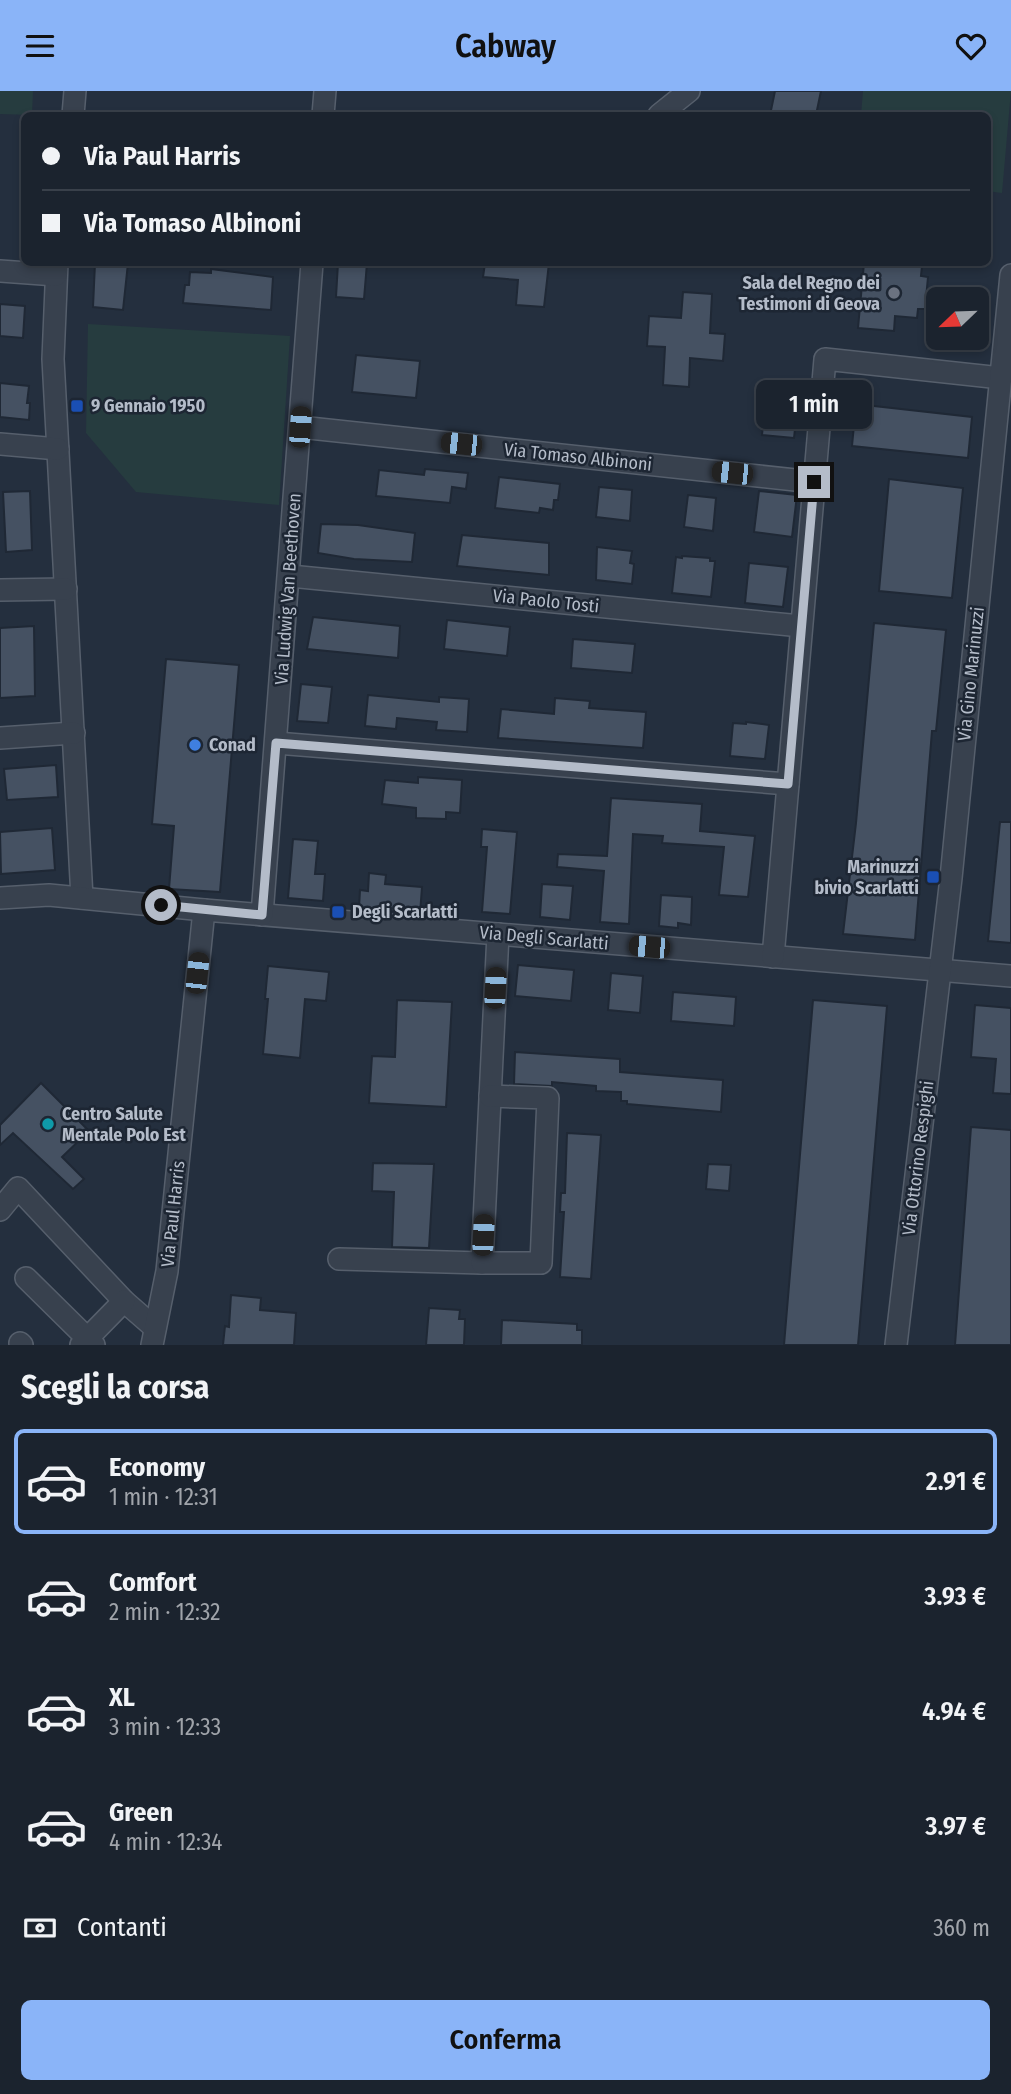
<!DOCTYPE html>
<html lang="it">
<head>
<meta charset="utf-8">
<style>
  body { margin:0; font-family:"Fira Sans Condensed",sans-serif; background:#242b36; color:#f1f3f6; height:100vh; display:flex; flex-direction:column; font-size:26px; white-space:nowrap }
  * { box-sizing:border-box; margin:0 }
  p { font-size:23px; color:#a0a4aa }
  .icon { flex:none; width:38px; height:38px; fill:none; stroke:currentColor; stroke-width:2; stroke-linecap:round; stroke-linejoin:round }
  .map { position:relative; height:1254px; overflow:hidden }
  .panel { display:flex; flex-direction:column; background:#1b232e; flex:1 }
  .panel>* { flex:none }
  .top-card { position:absolute; left:21px; top:21px; width:970px; height:154px; border-radius:10px; box-shadow:0 4px 10px #0003,0 0 0 2px #39404a; display:grid; align-content:center; height:154px; padding:0 21px; background:#1b232e }
  .needle { width:46px; rotate:247deg }
  .controls { position:absolute; left:926px; top:196px; display:grid; gap:14px }
  .controls a { display:grid; place-items:center; width:63px; height:63px; border-radius:10px; background:#1b232e; box-shadow:0 4px 10px #0003,0 0 0 2px #39404a; font-size:35px }
  .end { position:absolute; width:32px; height:32px; margin:-16px; border:9px solid #b4bcc9; background:#111; box-shadow:0 0 0 4px #111 }
  .from { border-radius:50% }
  .bubble { position:absolute; height:49px; border-radius:10px; background:#1b232e; box-shadow:0 4px 10px #0003,0 0 0 2px #39404a; font-size:23px; font-weight:600; line-height:49px; text-align:center }
  .car { position:absolute; width:21px; height:42px; margin:-21px -10px; border-radius:9px; box-shadow:0 0 5px 2px #0007; background:linear-gradient(#222 24%,#8ab4d8 0 40%,#222 0 76%,#8ab4d8 0 86%,#222 0) }
  .top-card b { display:flex; align-items:center; gap:24px; height:66px; font-size:26px }
  .top-card b+b { border-top:2px solid #39404a }
  .top-card i { width:18px; height:18px; background:#f1f3f6 }
  ul { padding:0; list-style:none }
  li { display:flex; align-items:center; gap:21px; height:105px; margin:0 14px 10px; padding:0 7px; border:4px solid transparent; border-radius:10px }
  li div { flex:1 }
  li b { display:block; font-size:26px }
  li em { font-style:normal; font-weight:600 }
  li.current { border-color:#8ab4f8 }
  li>.icon { width:63px; height:63px; stroke-width:1.5 }
  h2 { padding:0 21px; font-size:32px; line-height:84px }
  .pay { display:flex; align-items:center; gap:18px; height:77px; padding:0 21px; font-size:26px }
  .pay p { margin-inline-start:auto }
  .action { display:flex; gap:14px; margin-top:auto; padding:14px 21px }
  .action a { flex:1; height:80px; border-radius:10px; background:#8ab4f8; color:#111; font-size:28px; font-weight:600; line-height:80px; text-align:center }
  header { display:flex; justify-content:space-between; align-items:center; height:91px; padding:0 21px; background:#8ab4f8; color:#111; font-size:32px; font-weight:600 }
  .map>svg:first-child { display:block }
</style>
</head>
<body>
<header><svg class="icon" aria-label="menu" viewBox="0 0 24 24"><path d="M4 6h16M4 12h16M4 18h16"/></svg>Cabway<svg class="icon" aria-label="heart" viewBox="0 0 24 24"><path d="M12 20l-8-8c-3-5 5-10 8-4 3-6 11-1 8 4z"/></svg></header>
<div class="map">
<svg width="1011" height="1254" viewBox="0 0 1011 1254">
  <rect width="100%" height="100%" fill="#242f3e"/>
  <!-- green -->
  <g fill="#263c3f">
    <polygon points="0,0 33,0 32,24 0,23"/>
    <polygon points="863,0 1011,0 1002,102 987,100 987,24 861,24"/>
    <polygon points="88,233 290,245 279,414 136,401 86,342"/>
  </g>
  <!-- building -->
  <g fill="#455162" stroke="#1f2835" stroke-width="2">
    <polygon points="775,0 821,0 816,24 770,24"/>
    <polygon points="95,172 128,172 123,219 93,216"/>
    <polygon points="338,172 367,172 364,208 336,206"/>
    <polygon points="485,172 549,172 544,216 516,214 518,189 483,186"/>
    <polygon points="864,172 900,172 900,173 922,175 921,185 928,186 925,218 918,218 917,227 895,225 894,240 858,237"/>
    <polygon points="211,178 273,186 271,219 183,212 185,194 189,194 190,181 211,182"/>
    <polygon points="683,201 712,203 710,242 725,243 723,270 690,267 689,296 663,294 665,256 647,255 649,225 681,227"/>
    <polygon points="0,213 25,215 23,247 0,245"/>
    <polygon points="356,264 420,270 416,307 352,301"/>
    <polygon points="0,292 29,295 27,312 30,312 29,329 0,326"/>
    <polygon points="767,297 799,302 794,347 762,344"/>
    <polygon points="856,313 972,326 968,367 852,355"/>
    <polygon points="425,378 468,382 466,398 452,396 450,412 376,405 379,379 424,384"/>
    <polygon points="499,386 560,393 558,409 554,409 553,419 540,417 539,422 495,417"/>
    <polygon points="889,388 963,397 952,507 879,500"/>
    <polygon points="599,396 632,399 630,430 596,426"/>
    <polygon points="30,400 32,459 6,461 3,401"/>
    <polygon points="759,400 797,404 792,446 754,441"/>
    <polygon points="688,404 716,407 713,440 684,436"/>
    <polygon points="321,433 358,434 415,442 412,471 354,468 318,462"/>
    <polygon points="462,444 549,452 549,484 457,475"/>
    <polygon points="597,456 632,460 630,472 634,473 632,493 596,489"/>
    <polygon points="682,465 710,467 710,470 715,470 711,506 672,502 676,466 682,467"/>
    <polygon points="749,472 788,476 783,516 745,512"/>
    <polygon points="313,526 400,535 398,567 307,558"/>
    <polygon points="447,529 510,536 507,565 444,558"/>
    <polygon points="874,532 946,539 936,640 932,640 915,849 843,843 856,732"/>
    <polygon points="34,535 35,605 0,607 0,537"/>
    <polygon points="573,548 635,553 632,582 571,577"/>
    <polygon points="166,568 239,574 220,801 169,798 174,735 152,733"/>
    <polygon points="301,593 332,596 328,632 297,630"/>
    <polygon points="368,604 439,611 439,606 469,608 467,641 436,639 437,631 397,627 396,638 365,635"/>
    <polygon points="555,607 590,610 589,617 646,621 643,657 498,647 501,618 554,623"/>
    <polygon points="746,631 769,634 765,668 730,665 733,632 746,633"/>
    <polygon points="56,674 58,706 7,709 4,678"/>
    <polygon points="418,686 462,689 460,722 446,721 446,728 416,727 416,717 382,713 385,689 418,692"/>
    <polygon points="611,707 702,713 700,740 755,745 748,806 719,804 724,756 662,752 663,745 633,743 629,833 600,831 604,780 557,776 558,763 607,765"/>
    <polygon points="1000,731 1011,731 1011,852 988,850"/>
    <polygon points="52,737 55,779 1,783 0,741"/>
    <polygon points="482,738 517,741 510,823 482,821 487,756 481,756"/>
    <polygon points="293,748 318,750 315,783 325,783 323,810 288,807"/>
    <polygon points="369,782 386,784 385,793 422,796 420,823 359,817 360,799 368,800"/>
    <polygon points="542,793 573,795 570,829 540,826"/>
    <polygon points="661,804 692,806 691,834 678,832 678,837 659,835"/>
    <polygon points="518,874 574,879 571,910 515,905"/>
    <polygon points="268,875 329,881 326,910 305,908 300,967 263,963 268,908 265,908"/>
    <polygon points="611,882 643,885 640,922 608,919"/>
    <polygon points="673,901 736,906 734,935 671,930"/>
    <polygon points="397,909 452,911 446,1016 369,1012 372,965 395,966"/>
    <polygon points="813,909 887,915 858,1254 784,1254"/>
    <polygon points="975,914 1011,917 1011,1003 993,1002 996,968 971,966"/>
    <polygon points="515,961 620,968 620,981 723,989 721,1021 627,1013 627,1010 621,1010 621,1001 596,1000 596,995 552,991 552,995 514,993"/>
    <polygon points="41,992 89,1040 62,1066 84,1088 73,1098 13,1042 0,1054 0,1034"/>
    <polygon points="971,1036 1011,1039 1011,1254 955,1254"/>
    <polygon points="567,1042 601,1044 591,1188 560,1186 564,1121 560,1121 561,1102 565,1102"/>
    <polygon points="373,1072 434,1073 429,1157 392,1156 394,1101 372,1100"/>
    <polygon points="708,1073 731,1074 729,1100 706,1098"/>
    <polygon points="231,1204 261,1207 260,1219 296,1222 294,1254 223,1254 225,1235 229,1236"/>
    <polygon points="429,1217 460,1219 459,1228 465,1228 464,1254 426,1254"/>
    <polygon points="502,1229 577,1233 577,1239 582,1239 582,1254 501,1254"/>
  </g>
  <g fill="none" stroke-linecap="round" stroke-linejoin="round">
    <defs>
      <g id="minor">
        <polyline points="73,24 75,0"/>
        <polyline points="323,24 325,0"/>
        <polyline points="659,24 689,0"/>
        <polyline points="57,172 53,268 82,807"/>
        <polyline points="0,180 56,184"/>
        <polyline points="300,336 814,391"/>
        <polyline points="0,353 58,358"/>
        <polyline points="290,485 801,535"/>
        <polyline points="0,499 66,498"/>
        <polyline points="0,647 74,642"/>
        <polyline points="276,652 788,693"/>
        <polyline points="0,807 49,804 204,819 1011,885"/>
        <polyline points="262,824 312,172"/>
        <polyline points="773,866 825,268 1001,287"/>
        <polyline points="0,1119 18,1097 124,1210 155,1237"/>
        <polyline points="339,1168 482,1172 498,843"/>
        <polyline points="482,1172 541,1172 548,1007 490,1005"/>
        <polyline points="26,1187 94,1254"/>
        <polyline points="20,1252 22,1254"/>
        <polyline points="81,1254 124,1210"/>
        <polyline points="152,1254 167,1180 204,819"/>
        <polyline points="896,1254 951,787 1011,184"/>
      </g>
    </defs>
    <!-- minor casing -->
    <use href="#minor" stroke="#565f6c" stroke-width="24"/>
    <!-- minor -->
    <use href="#minor" stroke="#38414e" stroke-width="21"/>
  </g>
  <g fill="none" stroke-linecap="round" stroke-linejoin="round">
    <!-- route -->
    <polyline stroke="#b4bcc9" stroke-width="9" points="161,814 262,824 276,652 788,693 814,391"/>
  </g>
  <!-- markers -->
  <circle fill="#6b7280" stroke="#1d2633" stroke-width="2.5" cx="894" cy="202" r="7"/>
  <g fill="#1a4fb4" stroke="#1d2633" stroke-width="2.5">
    <rect x="70" y="308" width="14" height="14" rx="3.5"/>
    <rect x="926" y="779" width="14" height="14" rx="3.5"/>
    <rect x="331" y="814" width="14" height="14" rx="3.5"/>
  </g>
  <circle fill="#3f7fe0" stroke="#1d2633" stroke-width="2.5" cx="195" cy="654" r="7"/>
  <circle fill="#0f9aa8" stroke="#1d2633" stroke-width="2.5" cx="48" cy="1033" r="7"/>
  <g text-anchor="middle" stroke-width="5" stroke-linejoin="round" paint-order="stroke">
    <!-- poi labels -->
    <g font-size="18" font-weight="bold" fill="#b4bcc9" stroke="#1d2633" text-anchor="start">
      <text x="880" y="198" text-anchor="end">Sala del Regno dei<tspan x="880" dy="21">Testimoni di Geova</tspan></text>
      <text x="91" y="321">9 Gennaio 1950</text>
      <text x="209" y="660">Conad</text>
      <text x="919" y="782" text-anchor="end">Marinuzzi<tspan x="919" dy="21">bivio Scarlatti</tspan></text>
      <text x="352" y="827">Degli Scarlatti</text>
      <text x="62" y="1029">Centro Salute<tspan x="62" dy="21">Mentale Polo Est</tspan></text>
    </g>
    <!-- street labels -->
    <g font-size="18" fill="#b4bcc9" stroke="#1d2633">
      <text transform="translate(578 366) rotate(6)" y="6">Via Tomaso Albinoni</text>
      <text transform="translate(288 498) rotate(-86)" y="6">Via Ludwig Van Beethoven</text>
      <text transform="translate(546 510) rotate(6)" y="6">Via Paolo Tosti</text>
      <text transform="translate(971 583) rotate(-84)" y="6">Via Gino Marinuzzi</text>
      <text transform="translate(544 847) rotate(5)" y="6">Via Degli Scarlatti</text>
      <text transform="translate(918 1067) rotate(-83)" y="6">Via Ottorino Respighi</text>
      <text transform="translate(173 1123) rotate(-84)" y="6">Via Paul Harris</text>
    </g>
  </g>
</svg>
<div class="controls">
<a><svg class="needle" viewBox="-14 -14 28 28"><path d="M0-13l5 13h-10z" fill="#e53935"/><path d="M0 13l5-13h-10z" fill="#a0a4aa"/></svg></a>
</div>
<i class="end from" style="left:161px;top:814px"></i>
<i class="end" style="left:814px;top:391px"></i>
<div class="bubble" style="left:756px;top:289px;width:116px">1 min</div>
<i class="car" style="left:300px;top:336px;rotate:4deg"></i>
<i class="car" style="left:461px;top:353px;rotate:276deg"></i>
<i class="car" style="left:732px;top:382px;rotate:276deg"></i>
<i class="car" style="left:649px;top:856px;rotate:275deg"></i>
<i class="car" style="left:197px;top:882px;rotate:6deg"></i>
<i class="car" style="left:495px;top:897px;rotate:3deg"></i>
<i class="car" style="left:483px;top:1144px;rotate:3deg"></i>
<div class="top-card">
<b><i class="from"></i>Via Paul Harris</b>
<b><i></i>Via Tomaso Albinoni</b>
</div>
</div>
<section class="panel">
<h2>Scegli la corsa</h2>
<ul>
<li class="current"><svg class="icon" aria-label="car" viewBox="0 0 24 24"><path d="M5 17H2v-5l4-1 3-4h7l3 4 3 1v5h-3M9 17h6M6 11h13"/><circle cx="7" cy="17" r="2"/><circle cx="17" cy="17" r="2"/></svg><div><b>Economy</b><p>1 min · 12:31</p></div><em>2.91 €</em></li>
<li><svg class="icon" aria-label="car" viewBox="0 0 24 24"><path d="M5 17H2v-5l4-1 3-4h7l3 4 3 1v5h-3M9 17h6M6 11h13"/><circle cx="7" cy="17" r="2"/><circle cx="17" cy="17" r="2"/></svg><div><b>Comfort</b><p>2 min · 12:32</p></div><em>3.93 €</em></li>
<li><svg class="icon" aria-label="car" viewBox="0 0 24 24"><path d="M5 17H2v-5l4-1 3-4h7l3 4 3 1v5h-3M9 17h6M6 11h13"/><circle cx="7" cy="17" r="2"/><circle cx="17" cy="17" r="2"/></svg><div><b>XL</b><p>3 min · 12:33</p></div><em>4.94 €</em></li>
<li><svg class="icon" aria-label="car" viewBox="0 0 24 24"><path d="M5 17H2v-5l4-1 3-4h7l3 4 3 1v5h-3M9 17h6M6 11h13"/><circle cx="7" cy="17" r="2"/><circle cx="17" cy="17" r="2"/></svg><div><b>Green</b><p>4 min · 12:34</p></div><em>3.97 €</em></li>
</ul>
<div class="pay"><svg class="icon" aria-label="cash" viewBox="0 0 24 24"><path d="M3 7h18v10H3z"/><circle cx="12" cy="12" r="2"/></svg>Contanti<p>360 m</p></div>
<div class="action"><a>Conferma</a></div>
</section>
</body>
</html>
